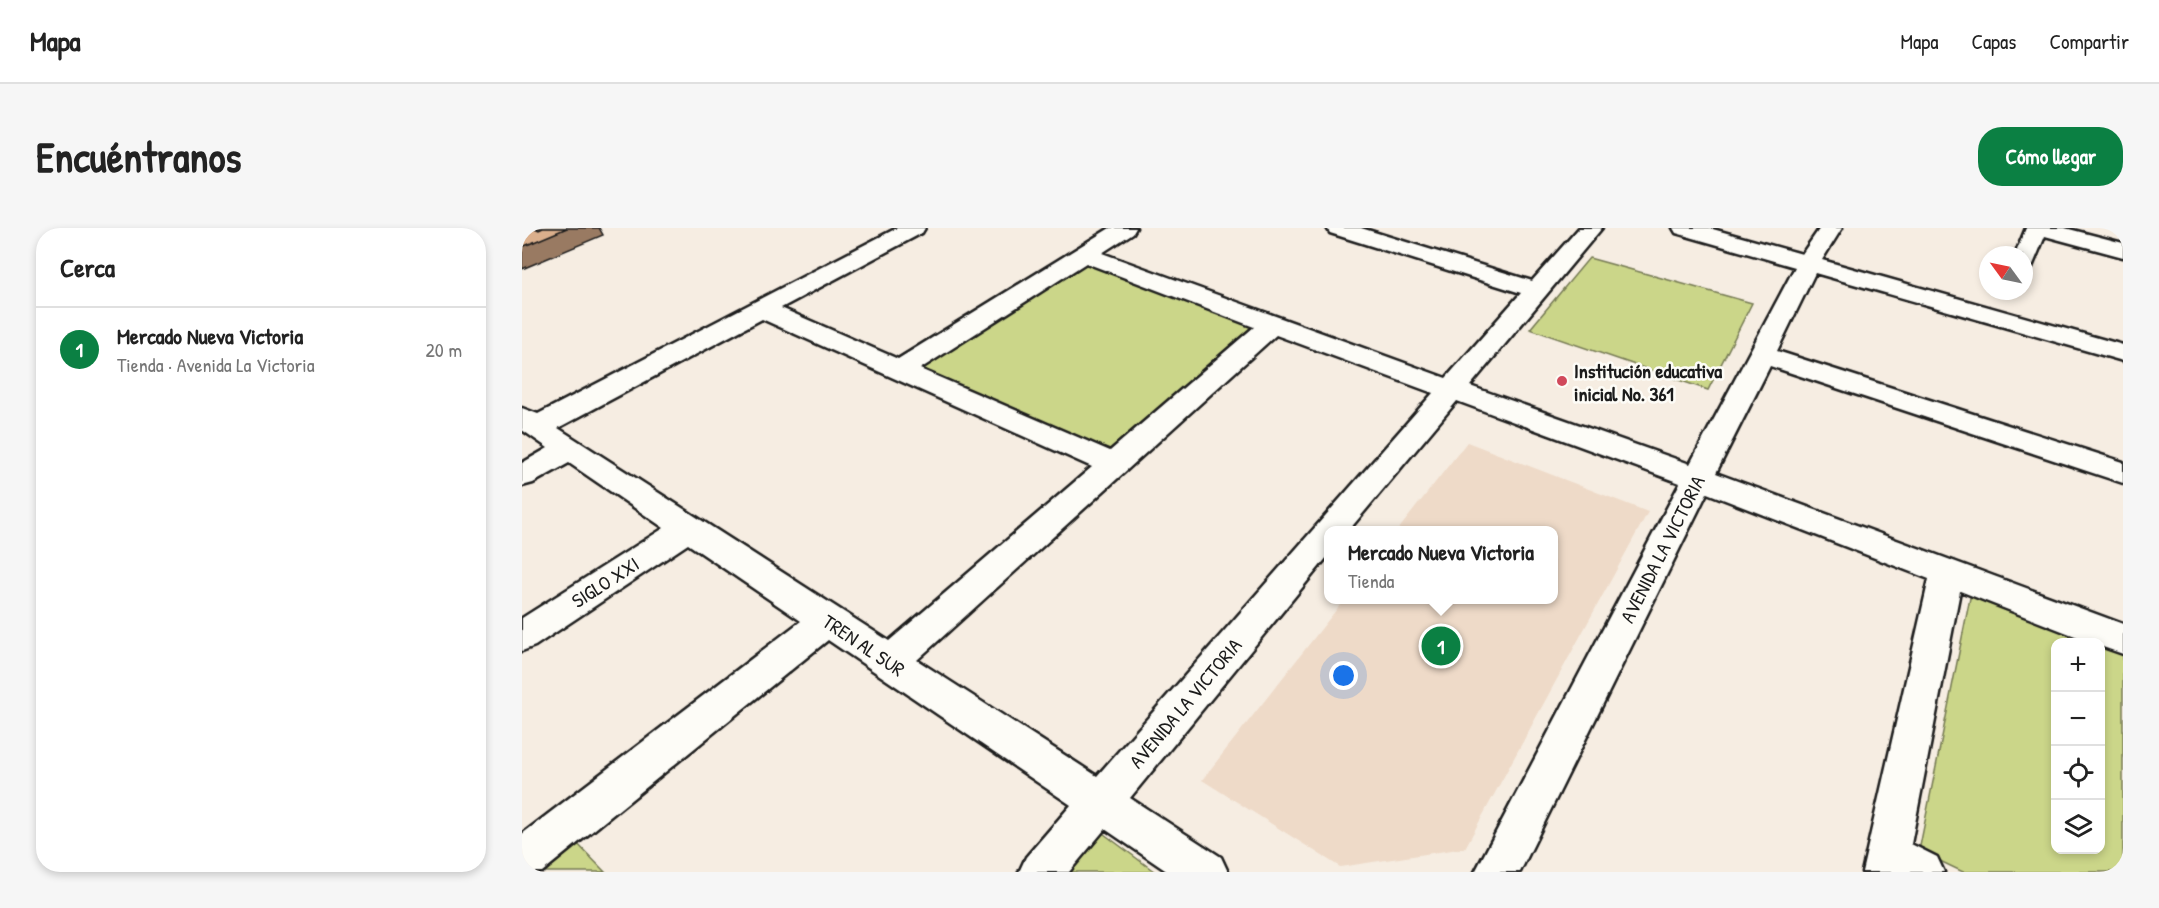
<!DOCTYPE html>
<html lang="es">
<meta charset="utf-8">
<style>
:root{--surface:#fff;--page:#f6f6f6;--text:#222;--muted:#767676;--line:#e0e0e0;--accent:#0b8043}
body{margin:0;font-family:"Patrick Hand",sans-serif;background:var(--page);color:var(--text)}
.controls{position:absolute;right:18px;bottom:18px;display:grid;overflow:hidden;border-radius:12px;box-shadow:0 3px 9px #0003}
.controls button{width:54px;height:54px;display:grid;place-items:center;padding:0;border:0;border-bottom:2px solid var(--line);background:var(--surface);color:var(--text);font:30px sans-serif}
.compass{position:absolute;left:1457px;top:18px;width:54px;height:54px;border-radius:50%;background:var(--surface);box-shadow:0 3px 9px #0003;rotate:303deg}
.you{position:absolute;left:822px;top:448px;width:21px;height:21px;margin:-15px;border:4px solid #fff;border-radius:50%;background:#1a73e8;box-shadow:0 0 0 9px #1a73e833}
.badge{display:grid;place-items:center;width:39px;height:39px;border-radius:50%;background:var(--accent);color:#fff;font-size:20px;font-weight:700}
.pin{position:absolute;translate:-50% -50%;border:3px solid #fff;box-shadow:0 2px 6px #0006}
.popup{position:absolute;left:802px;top:298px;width:234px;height:78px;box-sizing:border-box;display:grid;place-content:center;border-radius:12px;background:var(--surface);filter:drop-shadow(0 2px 4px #0005);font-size:20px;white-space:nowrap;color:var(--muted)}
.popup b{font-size:22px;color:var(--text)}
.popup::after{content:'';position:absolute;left:50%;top:100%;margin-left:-12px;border:12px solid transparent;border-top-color:var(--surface)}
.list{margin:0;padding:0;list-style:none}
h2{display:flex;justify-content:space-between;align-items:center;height:78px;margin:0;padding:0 24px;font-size:26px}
h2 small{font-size:20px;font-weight:400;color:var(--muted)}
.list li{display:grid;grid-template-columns:39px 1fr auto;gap:18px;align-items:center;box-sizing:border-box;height:84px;padding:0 24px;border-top:2px solid var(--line)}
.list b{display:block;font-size:22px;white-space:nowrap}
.list p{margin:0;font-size:20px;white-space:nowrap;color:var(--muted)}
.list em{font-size:20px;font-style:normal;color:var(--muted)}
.icon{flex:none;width:33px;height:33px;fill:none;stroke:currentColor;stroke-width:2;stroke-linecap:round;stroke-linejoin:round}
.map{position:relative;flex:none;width:1601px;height:644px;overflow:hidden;border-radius:24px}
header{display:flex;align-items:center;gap:36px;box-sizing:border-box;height:84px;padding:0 30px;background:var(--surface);border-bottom:2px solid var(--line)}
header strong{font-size:28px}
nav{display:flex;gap:33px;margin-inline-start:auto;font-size:21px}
.intro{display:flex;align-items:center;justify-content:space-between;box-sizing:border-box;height:144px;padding:0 36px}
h1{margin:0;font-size:42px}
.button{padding:15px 27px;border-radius:24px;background:var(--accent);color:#fff;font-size:21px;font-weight:700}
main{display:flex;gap:36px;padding:0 36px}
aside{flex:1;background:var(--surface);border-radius:24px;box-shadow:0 3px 9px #0003}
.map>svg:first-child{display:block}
.built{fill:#eedac8}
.green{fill:#cbd689;stroke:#747952;stroke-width:1.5;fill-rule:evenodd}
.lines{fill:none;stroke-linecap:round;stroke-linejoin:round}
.street-casing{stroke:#1c1c1c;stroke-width:5}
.street{fill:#fdfcf7;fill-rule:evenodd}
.shaded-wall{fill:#997a62;stroke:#1c1c1c;stroke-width:1.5}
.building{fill:#dbaf8c;stroke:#1c1c1c;stroke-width:1.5}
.poi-dot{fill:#d1495b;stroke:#fdfcf7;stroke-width:2}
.labels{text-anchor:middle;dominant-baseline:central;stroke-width:5;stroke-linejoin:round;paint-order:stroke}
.poi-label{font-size:20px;font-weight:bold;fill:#1c1c1c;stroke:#fdfcf7;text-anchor:start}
.street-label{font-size:20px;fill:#1c1c1c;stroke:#fdfcf7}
</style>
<header>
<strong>Mapa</strong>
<nav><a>Mapa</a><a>Capas</a><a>Compartir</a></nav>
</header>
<div class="intro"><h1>Encuéntranos</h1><a class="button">Cómo llegar</a></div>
<main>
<aside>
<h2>Cerca<small></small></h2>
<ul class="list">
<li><span class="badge">1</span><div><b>Mercado Nueva Victoria</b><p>Tienda · Avenida La Victoria</p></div><em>20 m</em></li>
</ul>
</aside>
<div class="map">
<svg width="1601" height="644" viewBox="0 0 1601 644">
<rect width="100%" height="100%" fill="#f6ede2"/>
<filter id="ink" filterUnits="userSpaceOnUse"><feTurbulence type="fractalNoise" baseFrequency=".0167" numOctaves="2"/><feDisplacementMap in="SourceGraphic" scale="12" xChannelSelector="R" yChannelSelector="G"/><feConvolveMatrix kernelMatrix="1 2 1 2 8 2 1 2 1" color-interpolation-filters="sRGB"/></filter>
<g filter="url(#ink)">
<polygon class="built" points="945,214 1126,284 943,620 818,639 680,552 822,372 1032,372 1032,302 876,302"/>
<g class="green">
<polygon points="1067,30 1230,75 1186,162 1008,101"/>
<polygon points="559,34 736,100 592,225 394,139"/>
<path d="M1449 365 1601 422V644H1441L1397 623ZM1534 415H1578V622H1534Z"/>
<polygon points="578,603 633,644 546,644"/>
<polygon points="48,608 83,644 2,644"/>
</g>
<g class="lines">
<defs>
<g id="street">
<path d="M375 0H403L400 5 259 80 376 131 588 0H614L611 5 580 25 924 150 999 65 808 5 805 0H839L1010 53 1057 0H1080L948 158 1168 236 1273 39 1154 5 1151 0H1187L1280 26 1298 0H1320L1300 32 1601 117V133L1293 45 1255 123 1601 234V255L1248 138 1194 245 1601 396V426L1578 418V415H1571L1438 363 1389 616 1415 629 1422 644H1340L1407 351 1185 265 998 644H953L1158 255 935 173 827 302H806V328L608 570 699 629 706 644H646L583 601 547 644H497L504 629 549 577 306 412 20 644H0V606L279 393 166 316 13 418 0 423V390L142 300 47 235 11 255 0 258V235L26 220 0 202V180L16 186ZM564 35 732 99 588 223 398 141ZM240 91 570 239 367 413 36 200ZM754 107 911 165 575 548 395 432Z"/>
<polygon points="1504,0 1543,0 1601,15 1601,29 1523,8 1510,39 1502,41 1502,27 1493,27"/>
</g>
</defs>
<use href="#street" class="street-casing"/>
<use href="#street" class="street"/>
</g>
<polygon class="shaded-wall" points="9,0 77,0 81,7 0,41 0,19"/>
<polygon class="building" points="0,0 13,0 17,2 21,0 45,0 0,19"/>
</g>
<circle class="poi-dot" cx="1040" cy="153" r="6"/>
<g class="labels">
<g class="poi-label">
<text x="1052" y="142">Institución educativa<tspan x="1052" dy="23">inicial No. 361</tspan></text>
</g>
<g class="street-label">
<text transform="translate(1140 321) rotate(-63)">AVENIDA LA VICTORIA</text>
<text transform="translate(83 354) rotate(-33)">SIGLO XXI</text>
<text transform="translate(342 417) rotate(34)">TREN AL SUR</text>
<text transform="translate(663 475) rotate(-50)">AVENIDA LA VICTORIA</text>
</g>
</g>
</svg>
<div class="controls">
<button>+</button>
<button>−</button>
<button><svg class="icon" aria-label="locate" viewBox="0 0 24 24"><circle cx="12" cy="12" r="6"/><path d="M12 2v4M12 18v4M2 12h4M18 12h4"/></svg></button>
<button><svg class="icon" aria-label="layers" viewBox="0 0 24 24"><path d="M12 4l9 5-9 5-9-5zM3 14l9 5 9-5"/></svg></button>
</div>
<svg class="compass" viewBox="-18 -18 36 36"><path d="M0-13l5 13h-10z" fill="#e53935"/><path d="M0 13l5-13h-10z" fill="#767676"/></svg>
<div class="you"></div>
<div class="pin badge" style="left:919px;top:418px">1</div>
<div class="popup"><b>Mercado Nueva Victoria</b>Tienda</div>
</div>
</main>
